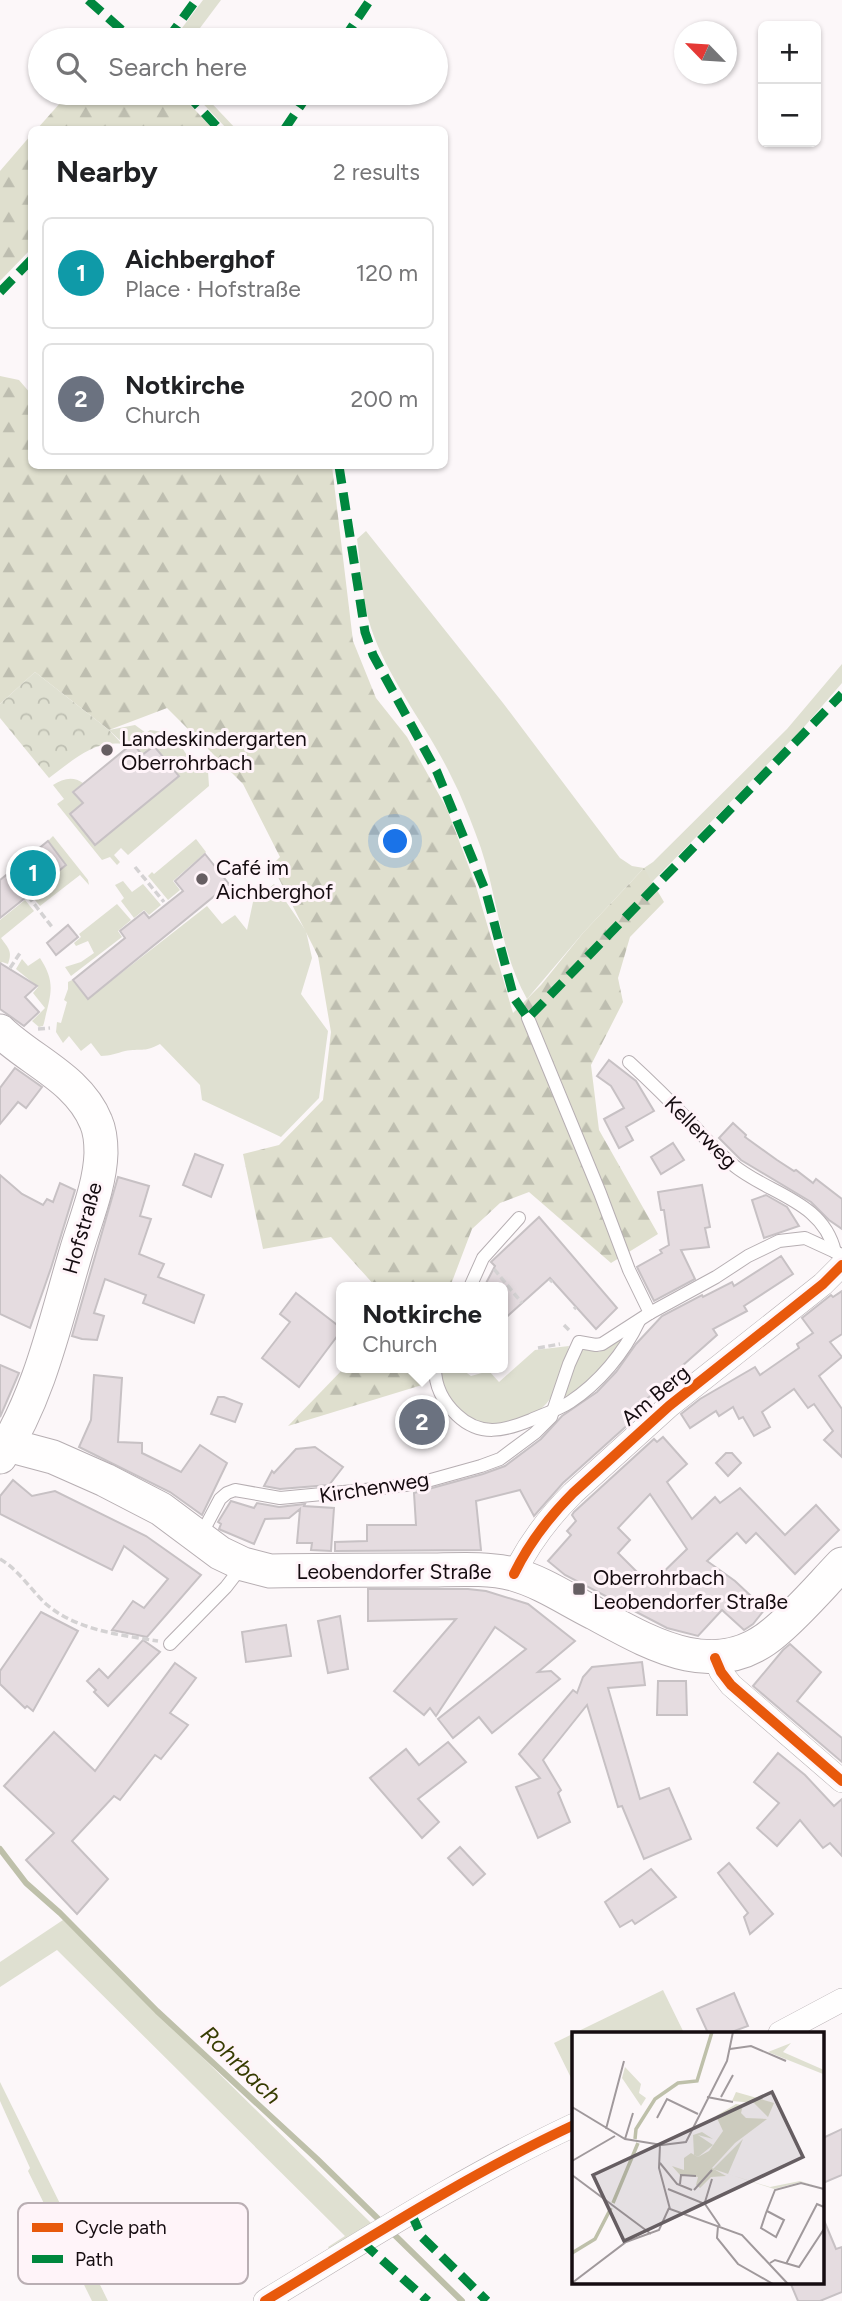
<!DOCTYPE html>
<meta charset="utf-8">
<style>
:root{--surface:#fff;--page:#f6f6f6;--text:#202124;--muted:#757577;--line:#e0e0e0;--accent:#d93025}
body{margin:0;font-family:Figtree,sans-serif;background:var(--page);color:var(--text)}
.controls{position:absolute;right:21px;top:21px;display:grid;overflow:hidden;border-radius:10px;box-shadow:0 2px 5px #0004}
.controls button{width:63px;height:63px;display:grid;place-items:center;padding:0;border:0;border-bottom:2px solid var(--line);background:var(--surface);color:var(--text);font:35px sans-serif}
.compass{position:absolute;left:674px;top:21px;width:63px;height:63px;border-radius:50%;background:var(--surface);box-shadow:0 2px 5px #0004;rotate:295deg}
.you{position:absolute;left:396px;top:842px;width:24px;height:24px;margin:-18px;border:5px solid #fff;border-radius:50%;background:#1a73e8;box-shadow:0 0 0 10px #1a73e833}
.badge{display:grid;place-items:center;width:46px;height:46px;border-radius:50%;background:var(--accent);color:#fff;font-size:23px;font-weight:700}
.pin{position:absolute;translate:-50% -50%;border:4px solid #fff;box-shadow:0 2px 7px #0006}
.popup{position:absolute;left:336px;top:1282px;width:172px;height:91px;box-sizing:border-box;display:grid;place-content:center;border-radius:10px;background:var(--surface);filter:drop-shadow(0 2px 5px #0005);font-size:23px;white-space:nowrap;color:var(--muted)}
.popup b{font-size:26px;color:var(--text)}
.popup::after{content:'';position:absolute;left:50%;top:100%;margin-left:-14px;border:14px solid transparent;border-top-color:var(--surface)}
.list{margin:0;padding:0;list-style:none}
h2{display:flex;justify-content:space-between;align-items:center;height:91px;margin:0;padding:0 28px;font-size:30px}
h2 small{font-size:23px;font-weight:400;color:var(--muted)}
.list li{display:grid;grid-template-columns:46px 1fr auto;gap:21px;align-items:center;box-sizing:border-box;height:112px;margin:0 14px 14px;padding:0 14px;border:2px solid var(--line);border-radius:10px}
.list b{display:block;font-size:26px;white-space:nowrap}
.list p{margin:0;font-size:23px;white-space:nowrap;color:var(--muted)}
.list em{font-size:23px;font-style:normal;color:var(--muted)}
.icon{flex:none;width:38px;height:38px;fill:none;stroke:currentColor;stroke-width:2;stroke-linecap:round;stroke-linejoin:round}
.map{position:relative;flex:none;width:842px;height:2301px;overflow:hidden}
.search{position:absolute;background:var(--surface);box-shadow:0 2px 5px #0004;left:28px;top:28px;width:420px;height:77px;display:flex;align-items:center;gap:18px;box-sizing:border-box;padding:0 24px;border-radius:38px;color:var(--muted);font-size:26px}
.panel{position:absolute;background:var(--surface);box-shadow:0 2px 5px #0004;left:28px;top:126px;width:420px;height:343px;border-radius:10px}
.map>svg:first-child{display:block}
.green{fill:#dfe0d1}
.forest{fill:url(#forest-firs)}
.park{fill:url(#park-crowns)}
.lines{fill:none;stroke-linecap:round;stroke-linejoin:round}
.stream{stroke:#bec0aa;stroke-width:6}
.building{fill:#e5dce0;stroke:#c7c1c4;stroke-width:2;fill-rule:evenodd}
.lane-casing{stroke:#b6aeb2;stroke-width:14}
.street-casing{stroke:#b6aeb2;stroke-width:24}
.secondary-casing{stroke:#b6aeb2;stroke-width:35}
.path{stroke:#d4d2d3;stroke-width:3.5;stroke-dasharray:7 3.5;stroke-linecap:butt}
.lane{stroke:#fffefe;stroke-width:12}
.street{stroke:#fffefe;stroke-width:23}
.secondary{stroke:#fffefe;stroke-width:33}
.quiet{stroke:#00873e;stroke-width:9;stroke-dasharray:18 9;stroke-linecap:butt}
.cycleway-casing{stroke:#fff4f9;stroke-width:15}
.cycleway{stroke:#e8590c;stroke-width:10}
.poi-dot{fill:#665e62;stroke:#fff4f9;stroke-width:2.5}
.labels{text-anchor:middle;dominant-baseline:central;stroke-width:6;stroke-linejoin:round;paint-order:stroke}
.poi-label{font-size:21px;fill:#150c10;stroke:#fff4f9;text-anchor:start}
.street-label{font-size:21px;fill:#150c10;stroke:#fff4f9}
.water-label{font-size:23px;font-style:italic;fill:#373c02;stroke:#fff4f9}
.inset-river{fill:none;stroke:#bec0aa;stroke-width:3.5}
.inset-road{fill:none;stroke:#a0999c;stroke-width:2}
.view{fill:#665e62;fill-opacity:0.15;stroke:#665e62;stroke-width:3.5}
.inset-edge{fill:none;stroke:#150c10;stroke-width:3.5}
.key{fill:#fff4f9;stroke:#b9aeb3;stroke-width:2}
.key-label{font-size:19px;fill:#150c10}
</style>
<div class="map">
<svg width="842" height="2301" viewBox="0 0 842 2301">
<defs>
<pattern id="forest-firs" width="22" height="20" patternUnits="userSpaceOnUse" patternTransform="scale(1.75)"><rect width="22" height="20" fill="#dfdfce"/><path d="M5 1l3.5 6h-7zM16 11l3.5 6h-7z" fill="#bebeb0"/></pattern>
<pattern id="park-crowns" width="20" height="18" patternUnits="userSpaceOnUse" patternTransform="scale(1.75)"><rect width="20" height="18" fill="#dfe0d1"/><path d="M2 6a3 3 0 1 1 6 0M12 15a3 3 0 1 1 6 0" fill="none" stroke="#bebfb2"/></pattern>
</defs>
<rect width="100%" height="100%" fill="#fcf7f9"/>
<g class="green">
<polygon points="203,0 221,0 191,40 173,40"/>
<polygon points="193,93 202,93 236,129 227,129"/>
<path d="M366 531 503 703 620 858 632 866 644 868 653 862 787 729 842 664V683L804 727 652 882 643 869 583 933 527 999C498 948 497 886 475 832 468 814 461 795 452 778 428 727 389 682 371 628 362 602 361 567 357 539Z"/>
<path d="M135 725 146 733 150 730C162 731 169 734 174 745L181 746 188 757 208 771 209 786 128 855 121 848 114 855 120 862 117 865 110 857 102 860 57 804 64 799 53 785C63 778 74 776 83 783L72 792 82 803 70 814 95 845 180 776 154 746 142 755 133 743 127 747 109 730Z"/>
<polygon points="53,836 88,880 89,885 80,875 40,906 30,894 66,865 48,841"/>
<polygon points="196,839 206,852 173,881 180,890 168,900 148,876 152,872 154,874"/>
<polygon points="123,881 132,892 143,884 161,905 149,915 144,910 134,918 121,901 124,898 115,885"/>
<path d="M274 884 306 931 312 958 301 994 328 1031 319 1098 281 1137 202 1100 200 1085 160 1044C143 1053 141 1048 125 1051 117 1053 110 1056 101 1056L91 1043 81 1051 69 1036 63 1043 56 1032 57 1022 61 1023 67 1002 64 1000 68 989V982L72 980 88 999 207 906 222 924 235 915 247 930 253 902Z"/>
<path d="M25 900 34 911 1 938C8 948 13 951 8 964L2 962 0 964V920Z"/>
<polygon points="117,904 131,920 118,931 122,937 71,976 65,967 81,962 94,953 88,941 76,946 74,943 81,937 79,934"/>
<path d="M40 958C57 984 50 995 44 1023L43 1026 39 1027 32 1021 45 1008 33 993 38 987 16 969 22 959 28 966Z"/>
<path d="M624 1338C610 1363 586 1386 561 1400L581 1348 599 1352Z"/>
<path d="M569 1346C564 1365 558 1393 544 1406 537 1413 528 1415 520 1419 492 1431 472 1426 453 1402 444 1391 440 1383 442 1368H460L471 1376 489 1371 499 1382 535 1350Z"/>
<polygon points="63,1920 372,2224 331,2251 328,2247 345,2236 57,1950 0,1987 0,1962"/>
<polygon points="663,1990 684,2033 574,2033 574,2084 554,2043"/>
<polygon points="0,2082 108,2301 92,2301 28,2171 30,2168 0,2101"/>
</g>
<g class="forest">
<polygon points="69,93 179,93 213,129 37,129"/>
<polygon points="31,135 31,249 0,281 0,171"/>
<polygon points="0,376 19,380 31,394 32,466 332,466 353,641 376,698 407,737 447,809 475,883 513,1013 541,985 583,933 644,868 664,902 630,937 618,978 623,1002 591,1065 599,1130 658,1234 611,1263 529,1192 500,1203 472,1229 450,1287 376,1287 331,1237 263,1249 243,1154 279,1145 323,1100 331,1032 318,956 272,865 280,857 243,784 167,708 109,730 35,672 0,704"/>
<polygon points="344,1368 423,1368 422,1385 288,1426"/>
</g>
<path class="park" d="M35 672 109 730 122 744C93 740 71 762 49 778L0 718V704Z"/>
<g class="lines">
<polyline class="stream" points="0,1849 26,1883 60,1913 157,2011 317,2159 462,2301"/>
</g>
<g class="building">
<polygon points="133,743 142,755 154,746 179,776 95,845 70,814 83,803 73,792"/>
<polygon points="48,841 66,865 0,918 0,880"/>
<polygon points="205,854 229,884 88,999 73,980 125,938 120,931 144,912 149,918 183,891 175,881"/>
<polygon points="68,925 78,937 56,955 47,943"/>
<polygon points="0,963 37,986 25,997 39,1012 24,1026 0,1009"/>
<polygon points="609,1060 636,1081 654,1111 626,1127 633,1140 619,1148 604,1119 624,1108 611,1086 597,1076"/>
<polygon points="15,1068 42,1087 26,1108 18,1102 0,1124 0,1088"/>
<polygon points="733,1123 746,1135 745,1137 777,1160 794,1171 796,1170 813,1183 816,1179 842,1199 842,1229 829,1220 811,1202 741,1160 719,1138"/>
<polygon points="673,1143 684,1160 661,1174 651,1157"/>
<polygon points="195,1154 223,1165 211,1197 183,1185"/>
<polygon points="0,1175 22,1194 43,1205 47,1199 53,1202 60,1183 75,1190 51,1268 30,1328 0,1314"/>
<polygon points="118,1177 149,1186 140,1216 151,1219 139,1254 164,1264 158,1277 204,1295 194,1323 143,1303 146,1295 105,1279 94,1313 104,1316 97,1340 82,1339 72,1336"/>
<polygon points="702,1185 710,1227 705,1228 709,1247 681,1250 695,1279 654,1301 637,1267 662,1253 660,1250 669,1245 664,1210 661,1210 658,1192"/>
<polygon points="766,1195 787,1207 799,1226 764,1238 752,1200"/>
<polygon points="539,1217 617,1308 596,1329 550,1278 502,1321 502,1287 484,1287 495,1266 491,1262"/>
<polygon points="781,1256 793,1274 744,1306 747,1311 713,1329 717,1335 664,1382 628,1418 632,1421 563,1483 534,1516 520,1490 476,1501 481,1550 335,1551 335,1542 367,1541 367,1525 416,1525 414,1493 483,1474 505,1466 541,1439 562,1416 597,1392 616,1372 636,1344 662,1316 702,1295 703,1297 732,1282 734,1286"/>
<polygon points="842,1291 842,1334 830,1342 842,1357 819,1376 842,1409 842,1457 824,1440 833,1431 814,1404 808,1408 794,1389 762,1412 770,1427 754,1436 743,1417 739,1419 733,1407 719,1416 716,1411 690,1428 681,1414 700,1399 755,1367 760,1375 799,1348 797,1344 813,1333 802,1318 831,1295 833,1297"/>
<polygon points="296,1293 341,1328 341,1331 299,1387 262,1358 290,1322 280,1314"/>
<polygon points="0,1365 19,1373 0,1417"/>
<polygon points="94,1375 122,1378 118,1442 142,1443 142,1453 181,1472 200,1445 227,1463 202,1515 170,1492 79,1447 91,1420"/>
<polygon points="218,1397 224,1397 242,1404 235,1422 211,1414"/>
<polygon points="419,1400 441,1412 445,1420 444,1425 437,1432 404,1440 398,1419 422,1411"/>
<path d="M663 1437 687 1464 667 1482 692 1519 715 1497 720 1503 740 1488 785 1535 816 1505 839 1530 795 1574 756 1533 746 1543 737 1533 707 1561 735 1581 765 1609 753 1624 744 1630 722 1610 698 1636 667 1628 565 1575 548 1561 571 1535 567 1531 576 1521 572 1515 574 1512 654 1439 657 1442ZM650 1494 687 1549 650 1585 618 1553 630 1540 618 1528Z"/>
<polygon points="315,1447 343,1467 329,1485 280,1489 264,1486 272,1471 274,1473 296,1449"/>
<polygon points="726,1453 732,1453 741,1463 728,1476 716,1463"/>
<polygon points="13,1480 32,1496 55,1491 146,1536 201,1575 147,1637 112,1630 133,1601 144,1608 168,1579 124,1546 112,1570 0,1514 0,1496"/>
<polygon points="231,1501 254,1508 257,1503 279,1507 305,1504 304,1506 334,1508 331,1551 311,1550 312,1543 297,1543 300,1509 289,1518 265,1519 254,1544 221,1530 219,1529 221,1524 218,1522"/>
<polygon points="368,1589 468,1589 486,1591 528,1604 575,1641 538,1672 551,1671 560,1679 492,1733 479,1717 453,1738 438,1719 526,1649 495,1627 436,1716 430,1708 424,1715 394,1691 456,1619 368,1621"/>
<polygon points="41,1612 78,1631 33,1711 27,1706 25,1708 0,1684 0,1671"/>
<polygon points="340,1616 348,1669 328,1673 318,1621"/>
<polygon points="286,1625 291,1656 246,1662 242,1632"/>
<polygon points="143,1640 160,1652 108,1706 94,1692 96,1690 87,1681 99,1669 108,1678"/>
<polygon points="790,1644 821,1672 797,1701 842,1738 842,1762 753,1686 783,1650"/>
<polygon points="642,1662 645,1685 608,1688 640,1799 669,1788 691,1839 644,1859 622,1806 618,1807 587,1705 543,1760 561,1790 558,1793 570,1822 538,1838 516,1787 540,1778 519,1754 573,1690 577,1693 583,1677 592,1667"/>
<polygon points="175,1663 196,1678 170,1713 188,1725 161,1759 155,1755 120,1800 114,1796 72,1841 108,1879 77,1914 26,1860 54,1833 4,1786 54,1732 95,1771"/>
<polygon points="658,1681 686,1681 687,1715 657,1715"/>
<polygon points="448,1742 466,1762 418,1799 439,1822 422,1838 370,1778 406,1749 419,1765"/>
<polygon points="778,1753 805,1775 834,1806 842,1799 842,1856 830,1843 823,1848 800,1820 777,1846 757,1828 779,1803 754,1782"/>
<polygon points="460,1847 485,1874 473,1885 448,1858"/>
<polygon points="729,1863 773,1914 750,1934 744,1917 748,1913 718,1873"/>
<polygon points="651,1869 676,1897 635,1924 632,1920 620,1927 605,1902"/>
<polygon points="734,1993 748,2026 729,2033 708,2033 697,2009"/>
<polygon points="842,2129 842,2175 823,2183 823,2138"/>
<polygon points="823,2218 836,2249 842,2247 842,2292 820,2301 798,2301 790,2282 823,2282"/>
</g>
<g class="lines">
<defs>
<g id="lane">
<polyline points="528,1018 600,1193 629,1270 650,1313"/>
<path d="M629 1062C652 1083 673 1104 694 1126 706 1139 718 1153 732 1164 767 1194 823 1200 835 1252"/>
<polyline points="470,1287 483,1258 519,1218"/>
<path d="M435 1368C435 1386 443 1402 457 1415 480 1437 504 1431 531 1420 544 1414 558 1410 570 1402 599 1383 624 1353 639 1321"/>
<polyline points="201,1535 220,1499 227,1493 235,1490 280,1498 375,1489 420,1483 481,1466 500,1459 535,1433 551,1417 569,1364 579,1342 596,1345 602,1344 650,1313 716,1277 748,1256 779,1241 805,1238 842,1255"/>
<polyline points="170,1644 226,1587 243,1565"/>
</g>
<g id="street">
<path d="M514 1574C529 1543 549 1517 573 1493L669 1406 823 1284 842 1265"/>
<polyline points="715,1658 721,1672 731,1685 842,1781"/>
<polyline points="780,2033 842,2000"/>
<path d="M265 2301C366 2240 467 2175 574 2125"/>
</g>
<g id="secondary">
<path d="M0 1031C31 1061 79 1079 96 1122 100 1131 101 1143 101 1153 100 1186 85 1221 76 1252 55 1322 40 1395 0 1457"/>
<path d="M8 1445 53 1457 105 1480 161 1509 220 1553 243 1564 270 1571C321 1570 372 1570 423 1570 453 1570 485 1567 513 1574 542 1582 568 1600 594 1613 651 1644 716 1683 775 1632 799 1612 820 1587 842 1564"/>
</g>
</defs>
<use href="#lane" class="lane-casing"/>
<use href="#street" class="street-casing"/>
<use href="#secondary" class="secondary-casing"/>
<g class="path">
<polyline points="135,867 164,902"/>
<polyline points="28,896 52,927"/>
<polyline points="10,968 20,953"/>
<polyline points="38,1029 50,1028"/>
<polyline points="494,1269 522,1303"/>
<polyline points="550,1282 552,1280"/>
<polyline points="574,1309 576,1307"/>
<polyline points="564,1325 571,1332"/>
<polyline points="538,1348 560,1344"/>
<path d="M0 1559C19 1570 30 1589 46 1604 76 1630 120 1635 158 1641"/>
</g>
<use href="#lane" class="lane"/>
<use href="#street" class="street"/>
<use href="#secondary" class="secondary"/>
<g class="quiet">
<polyline points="88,0 133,40"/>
<polyline points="167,40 196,0"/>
<polyline points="343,40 370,0"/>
<polyline points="186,93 220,130"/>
<polyline points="284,130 309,93"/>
<polyline points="0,292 32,259"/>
<polyline points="339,466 365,632 373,655 437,772 486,892 514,998 528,1018 842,694"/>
<polyline points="411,2213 422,2237 487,2301"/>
<polyline points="362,2242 428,2301"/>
</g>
<defs>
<g id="cycleway">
<path d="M514 1574C529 1543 549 1517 573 1493L669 1406 823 1284 842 1265"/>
<polyline points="715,1658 721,1672 731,1685 842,1781"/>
<path d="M265 2301C366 2240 467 2175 574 2125"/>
</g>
</defs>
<use href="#cycleway" class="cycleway-casing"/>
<use href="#cycleway" class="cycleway"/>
</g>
<g class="poi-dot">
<circle cx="107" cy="750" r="7"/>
<circle cx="202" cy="879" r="7"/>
<rect x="572" y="1582" width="14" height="14" rx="3.5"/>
</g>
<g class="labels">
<g class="poi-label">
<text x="121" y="738">Landeskindergarten<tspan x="121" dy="24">Oberrohrbach</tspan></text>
<text x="216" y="867">Café im<tspan x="216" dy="24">Aichberghof</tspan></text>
<text x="593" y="1577">Oberrohrbach<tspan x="593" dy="24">Leobendorfer Straße</tspan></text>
</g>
<g class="street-label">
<text transform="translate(701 1132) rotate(45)">Kellerweg</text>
<text transform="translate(82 1228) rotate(-74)">Hofstraße</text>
<text transform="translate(655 1395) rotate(-40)">Am Berg</text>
<text transform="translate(374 1487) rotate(-9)">Kirchenweg</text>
<text x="394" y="1571">Leobendorfer Straße</text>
</g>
<g class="water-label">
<text transform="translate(241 2065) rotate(44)">Rohrbach</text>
</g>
</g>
<g transform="translate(572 2032)">
<rect width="252" height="252" fill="#fcf7f9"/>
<path d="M219 11 211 20 252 38 251 42 196 20ZM53 35 69 52 67 61 74 66 69 74 50 46ZM130 100 141 107 126 103 141 113 126 125 122 123 121 103ZM171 107 156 142 198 155 228 149 244 154 229 150 202 157 141 137Z" fill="#dfe0d1"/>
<path d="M164 60 202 71 196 85 182 71 160 69ZM164 72 171 73 169 81 174 86 195 87 163 111 140 136 154 144 139 145 128 156 124 153 126 145 108 143 100 134 112 138V126L119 121 126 125 137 119 151 99 144 84Z" fill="#dfdfce"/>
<path class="inset-river" d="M63 107 64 97 83 67 106 51 125 49 140 0M41 171 66 111M0 221 23 207 39 176"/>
<path class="inset-road" d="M158 17 179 14 214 29M135 65 161 70M149 65 161 43M0 75 53 107 90 113 114 110 155 29 161 0M85 86 95 67 126 82M34 97 52 29M53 107 61 81M88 113 87 136 98 177 170 203 216 252M0 129 43 104M88 131 105 152 120 158M0 143 79 202M108 152 109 143 124 144M96 157 133 172 148 194M122 158 140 138M133 170 140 147M195 179 212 188 204 205 189 196 194 181 203 158 229 151 252 157M146 194 145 206 166 232 201 252M198 231 203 228 227 235 252 197M214 232 245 172 252 175M0 251 54 210 87 198 97 176"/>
<path class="view" d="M200 60 231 125 52 209 21 143Z"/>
<rect width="252" height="252" class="inset-edge"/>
</g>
<rect x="18" y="2203" width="230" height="81" rx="10" class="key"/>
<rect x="32" y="2223" width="31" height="9" fill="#e8590c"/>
<rect x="32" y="2255" width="31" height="8" fill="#00873e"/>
<g class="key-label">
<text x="75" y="2234">Cycle path</text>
<text x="75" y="2266">Path</text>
</g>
</svg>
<div class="controls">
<button>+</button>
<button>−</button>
</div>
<svg class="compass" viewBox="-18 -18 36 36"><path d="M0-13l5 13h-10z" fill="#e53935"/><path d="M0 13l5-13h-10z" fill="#757577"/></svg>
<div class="you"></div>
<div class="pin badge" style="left:33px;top:873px;background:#0f9aa8">1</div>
<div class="pin badge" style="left:422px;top:1422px;background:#6b7280">2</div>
<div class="popup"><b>Notkirche</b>Church</div>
<div class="search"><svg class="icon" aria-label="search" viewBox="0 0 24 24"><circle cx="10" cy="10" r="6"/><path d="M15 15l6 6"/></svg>Search here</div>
<section class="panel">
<h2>Nearby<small>2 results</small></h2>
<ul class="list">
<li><span class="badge" style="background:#0f9aa8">1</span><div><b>Aichberghof</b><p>Place · Hofstraße</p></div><em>120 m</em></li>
<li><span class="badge" style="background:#6b7280">2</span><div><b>Notkirche</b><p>Church</p></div><em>200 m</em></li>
</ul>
</section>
</div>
